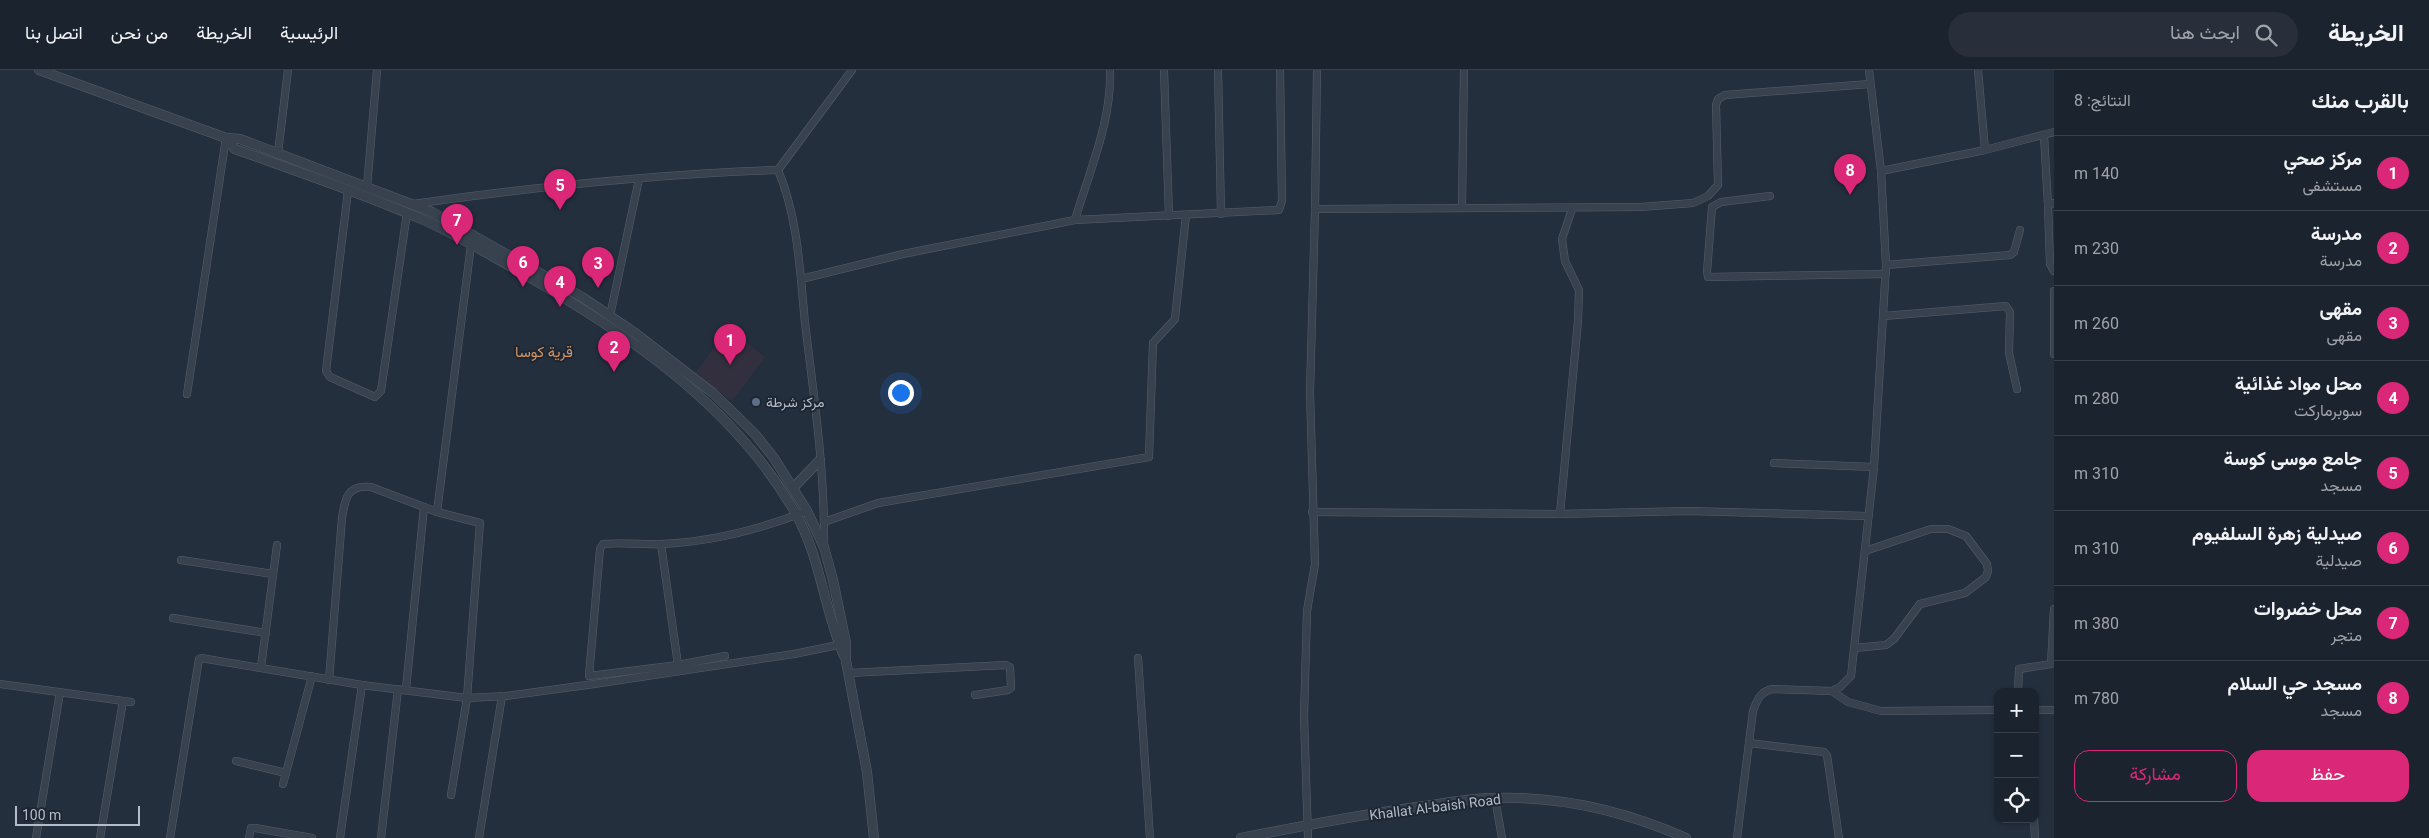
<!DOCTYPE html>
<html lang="ar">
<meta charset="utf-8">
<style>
:root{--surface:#1b232e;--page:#282f3a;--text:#f1f3f6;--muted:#a0a4aa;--line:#39404a;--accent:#db2777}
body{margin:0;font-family:Roboto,Vazirmatn,sans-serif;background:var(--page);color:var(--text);direction:rtl}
.controls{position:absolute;right:15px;bottom:15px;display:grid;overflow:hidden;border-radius:10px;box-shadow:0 1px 4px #0004}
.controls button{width:45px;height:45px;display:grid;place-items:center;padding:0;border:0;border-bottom:1px solid var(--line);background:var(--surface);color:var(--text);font:25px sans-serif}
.scale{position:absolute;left:15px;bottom:12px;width:125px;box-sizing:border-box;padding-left:5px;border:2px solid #b4bcc9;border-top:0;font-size:14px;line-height:18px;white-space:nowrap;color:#b4bcc9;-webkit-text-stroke:4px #1d2633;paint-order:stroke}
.you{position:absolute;left:900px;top:322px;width:18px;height:18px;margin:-12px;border:4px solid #fff;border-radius:50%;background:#1a73e8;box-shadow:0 0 0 8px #1a73e833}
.badge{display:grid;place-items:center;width:32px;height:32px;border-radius:50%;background:var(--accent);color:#fff;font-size:16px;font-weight:700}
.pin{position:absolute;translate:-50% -41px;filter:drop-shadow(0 1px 2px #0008)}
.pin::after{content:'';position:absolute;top:26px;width:18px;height:15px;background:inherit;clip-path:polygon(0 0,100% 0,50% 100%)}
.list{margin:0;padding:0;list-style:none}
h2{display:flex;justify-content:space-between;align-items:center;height:65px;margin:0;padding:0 20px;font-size:21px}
h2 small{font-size:16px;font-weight:400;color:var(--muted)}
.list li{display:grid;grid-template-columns:32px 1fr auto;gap:15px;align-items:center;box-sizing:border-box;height:75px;padding:0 20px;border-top:1px solid var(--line)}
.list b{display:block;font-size:19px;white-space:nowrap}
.list p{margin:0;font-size:16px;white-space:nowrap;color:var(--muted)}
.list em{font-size:16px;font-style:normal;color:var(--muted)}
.actions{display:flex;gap:10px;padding:15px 20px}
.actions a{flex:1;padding:11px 0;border:1px solid var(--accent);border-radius:15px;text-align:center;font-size:18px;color:var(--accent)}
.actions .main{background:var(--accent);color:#fff}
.icon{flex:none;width:28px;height:28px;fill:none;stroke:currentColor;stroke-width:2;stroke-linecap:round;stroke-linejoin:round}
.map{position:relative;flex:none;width:2054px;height:768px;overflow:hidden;direction:ltr}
header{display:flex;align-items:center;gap:30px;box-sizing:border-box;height:70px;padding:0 25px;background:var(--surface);border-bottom:1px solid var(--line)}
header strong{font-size:24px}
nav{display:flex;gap:28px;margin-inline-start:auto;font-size:18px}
.search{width:350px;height:45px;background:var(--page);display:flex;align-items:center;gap:12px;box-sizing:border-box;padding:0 18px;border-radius:28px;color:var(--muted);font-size:19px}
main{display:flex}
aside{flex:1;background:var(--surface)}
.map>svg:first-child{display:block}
.medical{fill:#32303f}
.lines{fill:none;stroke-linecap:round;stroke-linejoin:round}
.minor-casing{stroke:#565f6c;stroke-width:8}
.tertiary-casing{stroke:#565f6c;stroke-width:10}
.minor{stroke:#38414e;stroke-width:7}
.tertiary{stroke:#38414e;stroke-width:9}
.service-dot{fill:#5c6f8a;stroke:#1d2633;stroke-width:2}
.labels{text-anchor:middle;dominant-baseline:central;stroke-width:4;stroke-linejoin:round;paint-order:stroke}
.poi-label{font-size:14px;fill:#b4bcc9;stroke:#1d2633;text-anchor:start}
.street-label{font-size:14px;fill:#b4bcc9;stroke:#1d2633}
.neighbourhood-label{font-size:15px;fill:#d59563;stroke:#1d2633}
</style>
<header>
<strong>الخريطة</strong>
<div class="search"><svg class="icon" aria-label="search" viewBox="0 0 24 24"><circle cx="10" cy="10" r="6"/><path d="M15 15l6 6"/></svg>ابحث هنا</div>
<nav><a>الرئيسية</a><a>الخريطة</a><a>من نحن</a><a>اتصل بنا</a></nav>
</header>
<main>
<aside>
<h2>بالقرب منك<small>النتائج: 8</small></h2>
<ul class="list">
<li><span class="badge">1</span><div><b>مركز صحي</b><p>مستشفى</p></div><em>140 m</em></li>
<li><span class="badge">2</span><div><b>مدرسة</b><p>مدرسة</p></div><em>230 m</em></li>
<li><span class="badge">3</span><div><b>مقهى</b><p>مقهى</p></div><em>260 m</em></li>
<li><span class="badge">4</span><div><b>محل مواد غذائية</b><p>سوبرماركت</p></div><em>280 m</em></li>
<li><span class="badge">5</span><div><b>جامع موسى كوسة</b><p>مسجد</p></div><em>310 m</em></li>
<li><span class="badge">6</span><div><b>صيدلية زهرة السلفيوم</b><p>صيدلية</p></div><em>310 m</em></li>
<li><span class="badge">7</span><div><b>محل خضروات</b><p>متجر</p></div><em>380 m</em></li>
<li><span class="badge">8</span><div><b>مسجد حي السلام</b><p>مسجد</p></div><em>780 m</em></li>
</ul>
<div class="actions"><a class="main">حفظ</a><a>مشاركة</a></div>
</aside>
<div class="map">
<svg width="2054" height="768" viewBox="0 0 2054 768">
<rect width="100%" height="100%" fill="#242f3e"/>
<polygon class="medical" points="729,259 765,287 732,331 695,303"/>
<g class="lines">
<defs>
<g id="minor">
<polyline points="1164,0 1169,146"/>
<polyline points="1218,0 1221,144"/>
<polyline points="1978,0 1985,80"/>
<polyline points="2044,66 2048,135 2054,133"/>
<polyline points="278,83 288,0"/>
<path d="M778 100C798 147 800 202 805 253 814 327 825 401 824 476"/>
<polyline points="778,100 852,0"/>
<polyline points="1881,101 1985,80 2054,62"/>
<polyline points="367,117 377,0"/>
<polyline points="348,121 326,301 330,307 375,327 381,321 407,143"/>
<polyline points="1770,126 1721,132 1712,137 1707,202 1708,207 1886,204"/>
<path d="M413 134C534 117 656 104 778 100"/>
<polyline points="2048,135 2050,194 2054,201"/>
<polyline points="1462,137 1464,0"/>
<polyline points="1315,139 1317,0"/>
<path d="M1075 150C1089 102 1112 51 1110 0"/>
<polyline points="1886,195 2010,185 2014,182 2020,160"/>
<polyline points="801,209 903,184 1075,150 1279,140 1282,131 1280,0"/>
<polyline points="2054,221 2054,284"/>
<polyline points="610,246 639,109"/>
<polyline points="1884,246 2006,236 2010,242 2009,283 2017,319"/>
<polyline points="187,324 226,68"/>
<polyline points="1774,393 1874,397"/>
<polyline points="437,442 471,175"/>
<polyline points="1312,442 1560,444 1688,441 1868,446"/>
<polyline points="1560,444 1578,251 1579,220 1565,191 1562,169 1572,139"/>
<polyline points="824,452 878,433 1149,387 1153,273 1175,249 1186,145"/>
<path d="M661 474 678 595 589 606 600 479 603 474C622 472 642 475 661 474 711 472 761 459 807 441"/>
<polyline points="181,490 273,504"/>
<polyline points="173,548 266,563"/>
<polyline points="1855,578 1886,575 1894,569 1920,534 1965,523 1986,507 1988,501 1987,494 1966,466 1948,459 1931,459 1865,481"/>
<polyline points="1138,588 1150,768"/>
<polyline points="678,595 725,586"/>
<polyline points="261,597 277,475"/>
<polyline points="849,603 1006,595 1010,597 1011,618 1008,620 975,625"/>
<path d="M329 610 342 448C345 429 347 414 371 417L437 442 480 453 467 628 451 725"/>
<polyline points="0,614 131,632"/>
<polyline points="406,619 424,437"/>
<polyline points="1832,621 1848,632 1881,641 1998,640"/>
<polyline points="2018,622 2019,599 2051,594 2054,539"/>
<polyline points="2035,640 2054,640"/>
<polyline points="1749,673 1824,682 1827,685 1839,768"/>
<polyline points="236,691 286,703"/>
<polyline points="283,714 312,606"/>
<polyline points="1495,728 1502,768"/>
<polyline points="2034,749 2035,768"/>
<polyline points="36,768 60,622"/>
<polyline points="100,768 123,631"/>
<polyline points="170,768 199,589 201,588 362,615 467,628 506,626 594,614 794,584 843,574"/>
<polyline points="249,768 251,758 255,758 312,768"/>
<polyline points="340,768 362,615"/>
<polyline points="381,768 398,619"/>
<polyline points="479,768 502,626"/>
<polyline points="1308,768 1304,646 1307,541 1315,494 1310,322 1315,139 1641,137 1693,133 1708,126 1718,115 1716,35 1718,29 1725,25 1870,14"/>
<path d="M1737 768 1753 641C1757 630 1760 622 1772 619L1832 621 1840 617 1851 606 1874 397 1886 195 1881 101 1869 0"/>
</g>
<g id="tertiary">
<polyline points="39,0 226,68 240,69 432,142 582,227 635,263 713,323 755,364 774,388 807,441 824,477 833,510 846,573 846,591 867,702 874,768"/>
<path d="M226 68 235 79C296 101 359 122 419 148 450 161 479 179 508 195 618 257 732 331 796 444 821 489 824 540 844 586"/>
<polyline points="794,417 820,390"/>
<path d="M1241 768C1302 756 1362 744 1424 736 1447 733 1471 728 1495 728 1562 726 1625 741 1686 768"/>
</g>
</defs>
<use href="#minor" class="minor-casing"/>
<use href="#tertiary" class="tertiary-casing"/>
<use href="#minor" class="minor"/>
<use href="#tertiary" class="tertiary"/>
</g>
<circle class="service-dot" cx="756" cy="332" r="5"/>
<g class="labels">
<g class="poi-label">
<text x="766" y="332">مركز شرطة</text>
</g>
<g class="street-label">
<text transform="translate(1435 737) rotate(-7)">Khallat Al-baish Road</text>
</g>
<g class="neighbourhood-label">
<text x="544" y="282">قرية كوسا</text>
</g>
</g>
</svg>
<div class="controls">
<button>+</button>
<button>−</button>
<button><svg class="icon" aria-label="locate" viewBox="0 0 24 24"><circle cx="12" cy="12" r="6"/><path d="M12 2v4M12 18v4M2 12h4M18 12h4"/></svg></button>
</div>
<div class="scale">100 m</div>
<div class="you"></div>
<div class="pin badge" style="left:730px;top:295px">1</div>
<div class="pin badge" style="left:614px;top:302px">2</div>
<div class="pin badge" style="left:598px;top:218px">3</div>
<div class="pin badge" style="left:560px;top:237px">4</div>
<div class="pin badge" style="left:560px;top:140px">5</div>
<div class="pin badge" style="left:523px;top:217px">6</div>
<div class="pin badge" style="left:457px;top:175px">7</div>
<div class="pin badge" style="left:1850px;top:125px">8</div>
</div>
</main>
